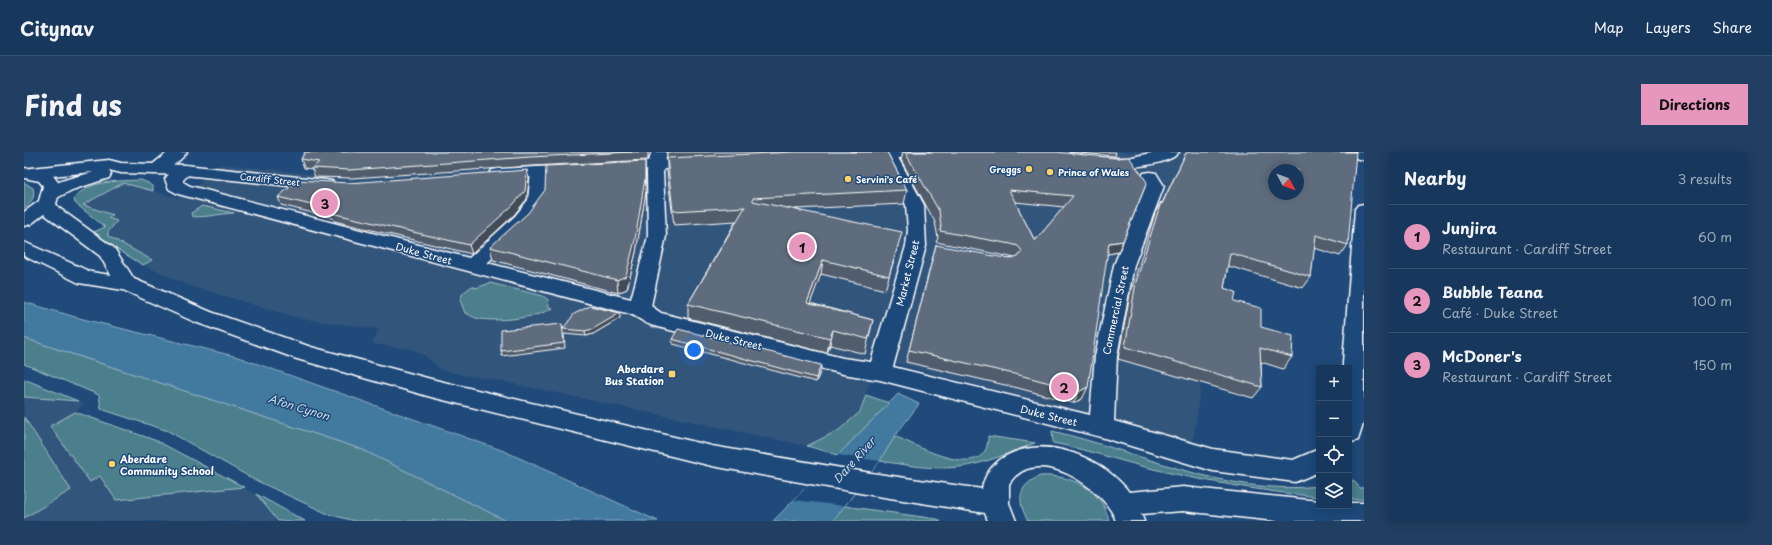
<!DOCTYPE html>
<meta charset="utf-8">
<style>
:root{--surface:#17385c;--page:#203f62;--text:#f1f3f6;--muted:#9eacbb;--line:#365272;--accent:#e797bd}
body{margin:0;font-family:"Playpen Sans",sans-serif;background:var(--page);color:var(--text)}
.controls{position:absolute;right:12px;bottom:12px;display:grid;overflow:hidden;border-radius:0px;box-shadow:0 2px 10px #0003}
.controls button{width:36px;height:36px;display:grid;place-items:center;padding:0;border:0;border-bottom:1px solid var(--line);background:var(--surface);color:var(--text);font:20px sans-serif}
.compass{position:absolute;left:1244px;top:12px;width:36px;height:36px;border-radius:50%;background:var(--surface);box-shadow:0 2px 10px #0003;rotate:131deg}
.you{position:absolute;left:670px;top:198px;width:14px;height:14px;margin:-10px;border:3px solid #fff;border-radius:50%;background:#1a73e8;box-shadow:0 0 0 6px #1a73e833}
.badge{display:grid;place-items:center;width:26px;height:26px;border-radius:50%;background:var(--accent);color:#111;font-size:13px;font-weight:700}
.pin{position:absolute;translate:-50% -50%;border:2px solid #fff;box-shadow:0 1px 4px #0006}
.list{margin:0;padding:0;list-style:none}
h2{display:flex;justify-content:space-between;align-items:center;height:52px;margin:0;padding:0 16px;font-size:17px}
h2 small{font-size:13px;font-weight:400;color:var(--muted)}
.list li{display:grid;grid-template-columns:26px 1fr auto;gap:12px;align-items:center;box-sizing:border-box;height:64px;padding:0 16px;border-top:1px solid var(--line)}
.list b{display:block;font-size:15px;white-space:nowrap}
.list p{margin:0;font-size:13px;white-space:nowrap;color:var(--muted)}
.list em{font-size:13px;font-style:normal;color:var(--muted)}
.icon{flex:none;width:22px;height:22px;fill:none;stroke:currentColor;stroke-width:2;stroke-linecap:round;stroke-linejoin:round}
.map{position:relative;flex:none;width:1340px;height:369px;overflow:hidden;border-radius:0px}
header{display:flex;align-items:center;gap:24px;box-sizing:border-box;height:56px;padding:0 20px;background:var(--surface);border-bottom:1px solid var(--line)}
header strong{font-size:19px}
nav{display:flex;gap:22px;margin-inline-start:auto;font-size:14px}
.intro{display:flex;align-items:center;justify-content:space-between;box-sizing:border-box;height:96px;padding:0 24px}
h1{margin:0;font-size:28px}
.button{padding:10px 18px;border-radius:0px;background:var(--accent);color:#111;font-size:14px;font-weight:700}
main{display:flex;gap:24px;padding:0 24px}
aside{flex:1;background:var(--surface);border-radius:0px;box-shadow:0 2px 10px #0003}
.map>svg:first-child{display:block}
.built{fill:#32547b}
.green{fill:#4b7f8c;stroke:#a5bfc6}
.water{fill:#42799f;stroke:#8eafc5}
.pier{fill:#1f4a7a}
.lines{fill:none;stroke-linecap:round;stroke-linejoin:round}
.street-casing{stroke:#fff;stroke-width:3}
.secondary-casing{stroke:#fff;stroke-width:3}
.primary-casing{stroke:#fff;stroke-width:3}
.street{fill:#1f4a7a;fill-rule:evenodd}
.secondary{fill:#1f4a7a;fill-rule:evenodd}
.primary{fill:#1f4a7a;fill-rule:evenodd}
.wall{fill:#515d6c;stroke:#fff;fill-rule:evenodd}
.shaded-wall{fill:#424c58;stroke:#fff}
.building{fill:#5e6c7e;stroke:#fff;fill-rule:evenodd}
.poi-dot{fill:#ffd166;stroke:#1f4a7a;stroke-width:1.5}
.labels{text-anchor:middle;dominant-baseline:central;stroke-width:3;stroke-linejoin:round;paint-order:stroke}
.far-poi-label{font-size:9px;font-weight:bold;fill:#fff;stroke:#1f4a7a;text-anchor:start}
.far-street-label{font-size:9px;fill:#fff;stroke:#1f4a7a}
.street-label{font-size:10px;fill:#fff;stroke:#1f4a7a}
.poi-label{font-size:10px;font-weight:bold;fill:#fff;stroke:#1f4a7a;text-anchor:end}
.water-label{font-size:11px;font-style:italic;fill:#d0dee7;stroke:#1f4a7a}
</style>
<header>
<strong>Citynav</strong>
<nav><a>Map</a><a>Layers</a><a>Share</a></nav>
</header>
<div class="intro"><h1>Find us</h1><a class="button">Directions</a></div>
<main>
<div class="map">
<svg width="1340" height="369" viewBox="0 0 1340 369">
<rect width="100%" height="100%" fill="#1f4a7a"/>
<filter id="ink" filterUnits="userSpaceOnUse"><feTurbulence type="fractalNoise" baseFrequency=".025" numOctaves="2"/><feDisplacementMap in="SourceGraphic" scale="8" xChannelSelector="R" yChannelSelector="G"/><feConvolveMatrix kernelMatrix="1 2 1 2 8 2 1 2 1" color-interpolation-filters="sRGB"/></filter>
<g filter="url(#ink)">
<g class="built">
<polygon points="462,0 1329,0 1330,32 1245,12 1202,49 1169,290 854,207 836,260 815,278 783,294 466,227 438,223 417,218 401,204 388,197 348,192 355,177 278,167 166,134 119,113 128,108 80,84 85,73 55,54 70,34 99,31 155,46 175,32 197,12 316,25"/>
<polygon points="0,245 54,249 60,251 52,260 133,289 281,369 0,369"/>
</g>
<g class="green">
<path d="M117 28 124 31 129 35V39L99 31 59 53 89 63 84 66 93 69 84 80V84L128 108 119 113 81 90 70 80 81 75 51 51 50 47C63 28 96 29 117 28Z"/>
<path d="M0 30 9 36C12 45 7 51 0 57Z"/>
<path d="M178 54 210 61C199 61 176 67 168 64L167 61Z"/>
<path d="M466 131 519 144 524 148 525 155 528 156C515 166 468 171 452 166 448 165 445 162 441 161L436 148 439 141 448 134 452 136Z"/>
<polygon points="0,186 337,297 483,369 331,369 304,362 231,328 144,279 77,257 75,243 0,212"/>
<polygon points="0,227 54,249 0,245"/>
<polygon points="842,243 865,251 814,303 783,294 815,278 836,260"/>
<polygon points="51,260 133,289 220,335 92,348 76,324 66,330 26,274"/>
<polygon points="0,265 47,338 0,366"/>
<path d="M1028 279C1115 299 1203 345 1295 334V345C1236 339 1178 329 1121 315 1090 307 1060 297 1029 291Z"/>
<path d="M871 284C893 294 965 333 964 284L1011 291C987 300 961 312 935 315 909 318 882 313 856 309Z"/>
<path d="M1016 324C1046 322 1079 337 1085 369H1004C993 349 993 334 1016 324Z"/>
<polygon points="1329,328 1336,336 1340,336 1340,348 1325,347 1325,329"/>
<polygon points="232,342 281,369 254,369"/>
<polygon points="820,354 913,367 917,369 809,369"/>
</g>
<g class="water">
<polygon points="0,150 55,166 214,205 480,299 634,369 483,369 337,297 0,186"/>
<polygon points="874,242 895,252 871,284 856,309 809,369 749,369"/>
</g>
<polygon class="pier" points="814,303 856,309 820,354 770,348"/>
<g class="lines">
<defs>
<g id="street">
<path d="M144 0H163C156 10 138 23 126 20L124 16Z"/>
<path d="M627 0H643L639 20 642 84 627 154 637 161 819 206 847 210 882 94 884 78 882 53 856 2 857 0H871L900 53 902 94 869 215 1066 263 1071 204 1090 113 1122 34 1117 25 1120 21 1126 20 1132 21 1140 34 1110 113 1093 204 1090 269 1189 297 1269 308 1295 297V320L1271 330 1189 319 1077 285 856 228 819 222 630 174C616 170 613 162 598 160L154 42 145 37 141 27C148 18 156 12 167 14L169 18 159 28V30L166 34 445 106 491 64 504 48 507 20 509 16 515 15 521 16 523 20 522 49 505 72 463 111 607 147 624 84 623 20Z"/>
<polygon points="1315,0 1340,0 1340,8 1317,3"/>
<polygon points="1340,52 1340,269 1334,288 1325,291 1325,216 1319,216 1319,210 1331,57 1334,53"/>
</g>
<g id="secondary">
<polygon points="827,0 906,0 904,3 898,5 833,8 827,6 825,3"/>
<polygon points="673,6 679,7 681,11 679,15 592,20 586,19 584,15 586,11 592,10"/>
<path d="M85 8 97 11 161 13 302 28 308 29 311 33 308 37 302 38 161 23 97 21 85 18 87 22 85 26 48 38 33 46 27 47 21 46 18 42C28 28 54 25 69 20L7 26 0 23 1 17 7 16Z"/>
<polygon points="551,13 557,14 559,18 557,22 474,27 468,26 466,22 468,18 474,17"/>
</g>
<g id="primary">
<path d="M1131 0H1155C1145 15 1089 18 1072 14L1070 10 1072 6H1104Z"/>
<path d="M0 16 27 21 37 34 32 52 35 56 90 96 110 127 187 160 287 195 407 227 688 294 847 321 958 337C960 323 969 311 982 304 1022 282 1079 306 1105 340L1159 335 1295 349V354H1325V351H1340V369H1252L1159 359 1117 362 1120 369H1092C1080 335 1011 290 985 332V351L992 369H964L961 361 847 343 688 314 407 245 273 207 171 170 99 138 55 131 0 104V90L67 120 87 123 76 104 20 62 7 72 0 74V60L15 49 19 34 15 29 0 26Z"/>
</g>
</defs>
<use href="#street" class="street-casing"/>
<use href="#secondary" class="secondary-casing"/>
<use href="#primary" class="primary-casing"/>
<use href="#street" class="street"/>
<use href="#secondary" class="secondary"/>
<use href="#primary" class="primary"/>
</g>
<g class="wall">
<polygon points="281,0 627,0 624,8 508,14 328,26 291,25 288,17 280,16 277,7"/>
<polygon points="643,0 863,0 883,38 880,52 771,57 874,94 861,138 797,122 786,151 849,168 841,202 806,193 803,201 664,166 664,152 712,69 650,73 643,20"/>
<path d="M879 0H1031L1094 100 1083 102 1058 247 1049 251 994 236 882 210 909 104 986 107 990 106 982 104 912 90 914 86 911 70 877 8ZM991 50 1040 55 1011 89Z"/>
<polygon points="1044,0 1092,0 1091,4"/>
<polygon points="1162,1 1324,93 1316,104 1290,96 1287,125 1279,136 1204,114 1200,136 1210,149 1268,205 1259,217 1237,210 1238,235 1229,246 1094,207 1106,142 1131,61 1137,50 1138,51"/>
<polygon points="621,9 622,39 612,100 603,137 594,141 469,108 466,95"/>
<polygon points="505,27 503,47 490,63 448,102 310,69 309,66 257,53 254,45 325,31"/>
<polygon points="596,166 569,182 562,184 540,182 541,196 478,204 477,199 539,176"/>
<polygon points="648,187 797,218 792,230 649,192"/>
</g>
<g class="shaded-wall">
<polygon points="624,0 627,0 624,8"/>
<polygon points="621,9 622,39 612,100 603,137 594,141 593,128"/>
<polygon points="503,18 505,27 503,47 490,63 448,102 445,93"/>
<polygon points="1099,89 1094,100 1079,103 1085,91"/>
<polygon points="799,108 797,122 781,165 783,151"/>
<polygon points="596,161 596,166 569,182 562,184 561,179"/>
<polygon points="809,178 806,193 803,201 806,186"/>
<polygon points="797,213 797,218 792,230 792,226"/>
<polygon points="1064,235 1058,247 1049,251 1056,239"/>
</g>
<g class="building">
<polygon points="281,0 608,0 506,5 325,18 288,16 295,10 277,7"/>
<polygon points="770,0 863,0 883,38 729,46 729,49 878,80 865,124 799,108 783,151 849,168 844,187 809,178 806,186 664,152 721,55 649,59 643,6"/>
<path d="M881 0H1031L1092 6 1105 5 1123 30 1099 89 1085 91 1064 235 1056 239 999 224 885 198 912 93 986 107 994 105 998 99 994 94 987 92 916 79 917 74 915 59ZM985 38 1049 44 1011 89Z"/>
<path d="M1166 0H1332L1324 93 1292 83 1287 125 1206 101 1200 136 1212 140 1210 149 1237 156V175L1269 184 1268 205 1236 196 1238 235 1101 195 1112 130 1137 50 1138 52 1162 1ZM1250 18H1274V42H1250Z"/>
<polygon points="621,9 621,27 611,88 602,124 593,128 466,95 504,61 521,38 522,14"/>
<polygon points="503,18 501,39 488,54 445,93 307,61 308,58 254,45 274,28 325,31"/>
<polygon points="566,154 596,161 569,177 561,179 539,177 550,162"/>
<polygon points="538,172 540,191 477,199 477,178"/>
<polygon points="654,177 797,213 792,226 648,187"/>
</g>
</g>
<g class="poi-dot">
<circle cx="1005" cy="17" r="4"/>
<circle cx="1026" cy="20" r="4"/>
<circle cx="824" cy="27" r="4"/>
<rect x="644" y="218" width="8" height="8" rx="2"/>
<circle cx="88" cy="312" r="4"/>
</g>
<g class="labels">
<g class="far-poi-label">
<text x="997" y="17" text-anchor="end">Greggs</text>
<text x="1034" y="20">Prince of Wales</text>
<text x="832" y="27">Servini's Café</text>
</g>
<g class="far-street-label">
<text transform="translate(246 27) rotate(6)">Cardiff Street</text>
</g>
<g class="street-label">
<text transform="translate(400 101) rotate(15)">Duke Street</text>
<text transform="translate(883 121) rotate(-76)">Market Street</text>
<text transform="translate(1091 158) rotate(-78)">Commercial Street</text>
<text transform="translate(710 187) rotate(14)">Duke Street</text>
<text transform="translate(1025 263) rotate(14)">Duke Street</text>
</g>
<g class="poi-label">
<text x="640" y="216">Aberdare<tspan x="640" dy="12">Bus Station</tspan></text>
<text x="96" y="306" text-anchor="start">Aberdare<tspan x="96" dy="12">Community School</tspan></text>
</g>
<g class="water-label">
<text transform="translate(275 255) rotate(17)">Afon Cynon</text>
<text transform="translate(830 308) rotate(-48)">Dare River</text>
</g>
</g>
</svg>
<div class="controls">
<button>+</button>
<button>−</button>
<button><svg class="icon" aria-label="locate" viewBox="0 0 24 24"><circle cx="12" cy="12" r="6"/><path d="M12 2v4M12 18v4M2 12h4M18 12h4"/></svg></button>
<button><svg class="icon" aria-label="layers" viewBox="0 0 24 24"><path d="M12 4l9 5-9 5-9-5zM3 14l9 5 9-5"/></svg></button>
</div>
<svg class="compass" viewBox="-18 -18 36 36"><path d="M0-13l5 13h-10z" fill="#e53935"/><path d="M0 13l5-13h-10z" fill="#9eacbb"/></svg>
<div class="you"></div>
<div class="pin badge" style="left:778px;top:95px">1</div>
<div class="pin badge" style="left:1040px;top:235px">2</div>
<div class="pin badge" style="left:301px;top:51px">3</div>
</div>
<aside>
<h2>Nearby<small>3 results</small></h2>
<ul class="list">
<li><span class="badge">1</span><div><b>Junjira</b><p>Restaurant · Cardiff Street</p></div><em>60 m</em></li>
<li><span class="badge">2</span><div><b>Bubble Teana</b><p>Café · Duke Street</p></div><em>100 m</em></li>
<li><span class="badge">3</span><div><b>McDoner's</b><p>Restaurant · Cardiff Street</p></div><em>150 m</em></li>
</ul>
</aside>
</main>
